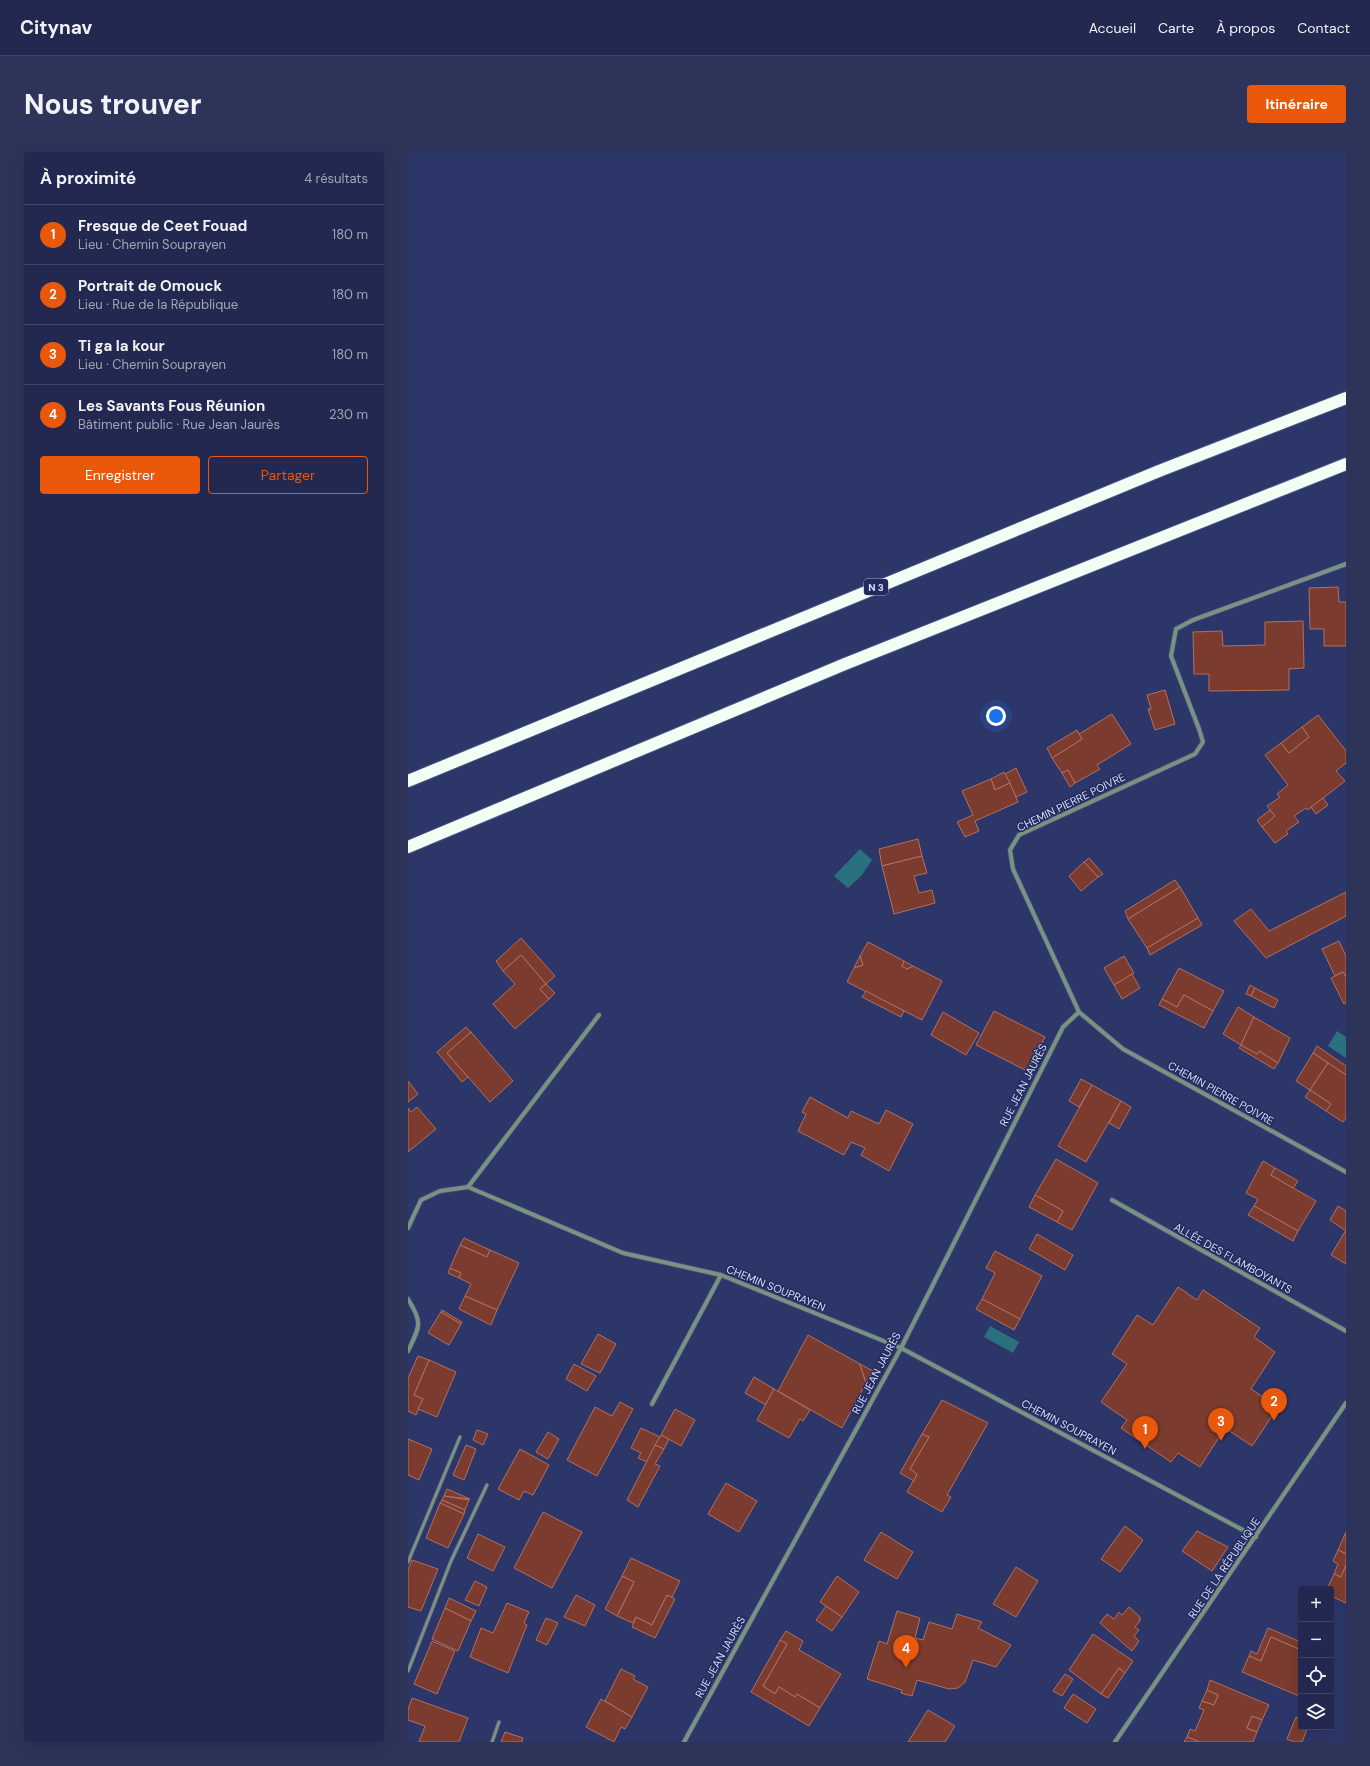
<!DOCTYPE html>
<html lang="fr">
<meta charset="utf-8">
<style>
:root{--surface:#22284f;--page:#2e3459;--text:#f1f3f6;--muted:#a2a6b7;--line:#3f4466;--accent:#ea580c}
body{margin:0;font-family:"DM Sans",sans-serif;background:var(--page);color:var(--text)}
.controls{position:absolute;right:12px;bottom:12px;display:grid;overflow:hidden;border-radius:4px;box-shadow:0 4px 16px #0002}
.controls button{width:36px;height:36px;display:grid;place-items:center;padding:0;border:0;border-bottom:1px solid var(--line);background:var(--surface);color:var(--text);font:20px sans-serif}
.you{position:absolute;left:588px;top:564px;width:14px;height:14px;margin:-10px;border:3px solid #fff;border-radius:50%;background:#1a73e8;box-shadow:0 0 0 6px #1a73e833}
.badge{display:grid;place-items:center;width:26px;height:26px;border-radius:50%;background:var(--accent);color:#fff;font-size:13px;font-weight:700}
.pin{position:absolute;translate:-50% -33px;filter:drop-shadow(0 1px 2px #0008)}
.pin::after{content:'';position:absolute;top:21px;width:14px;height:12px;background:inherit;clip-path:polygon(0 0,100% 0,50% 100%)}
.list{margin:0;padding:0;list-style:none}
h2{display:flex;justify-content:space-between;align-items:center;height:52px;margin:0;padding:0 16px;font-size:17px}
h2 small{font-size:13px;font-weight:400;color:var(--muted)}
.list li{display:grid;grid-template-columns:26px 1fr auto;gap:12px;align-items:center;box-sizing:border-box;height:60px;padding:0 16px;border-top:1px solid var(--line)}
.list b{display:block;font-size:15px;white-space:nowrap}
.list p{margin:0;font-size:13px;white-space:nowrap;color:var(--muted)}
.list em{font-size:13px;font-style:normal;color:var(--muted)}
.actions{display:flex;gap:8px;padding:12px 16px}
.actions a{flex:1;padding:9px 0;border:1px solid var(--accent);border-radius:4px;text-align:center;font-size:14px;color:var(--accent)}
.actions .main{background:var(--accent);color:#fff}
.icon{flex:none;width:22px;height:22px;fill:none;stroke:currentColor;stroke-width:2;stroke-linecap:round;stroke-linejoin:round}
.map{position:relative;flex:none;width:938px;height:1590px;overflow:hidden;border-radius:4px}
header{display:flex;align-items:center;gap:24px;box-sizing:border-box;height:56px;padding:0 20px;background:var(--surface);border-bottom:1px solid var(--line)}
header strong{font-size:19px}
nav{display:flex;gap:22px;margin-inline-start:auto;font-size:14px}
.intro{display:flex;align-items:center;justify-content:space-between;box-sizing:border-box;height:96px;padding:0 24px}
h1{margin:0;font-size:28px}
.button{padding:10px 18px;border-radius:4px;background:var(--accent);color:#fff;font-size:14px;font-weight:700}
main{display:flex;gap:24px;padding:0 24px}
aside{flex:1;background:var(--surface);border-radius:4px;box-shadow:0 4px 16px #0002}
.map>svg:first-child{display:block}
.water{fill:#2a717f}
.building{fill:#7b3c2f;stroke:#b27061}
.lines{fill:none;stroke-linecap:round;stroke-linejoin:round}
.lane-casing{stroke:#485181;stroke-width:4.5}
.street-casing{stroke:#485181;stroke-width:5.5}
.highway-casing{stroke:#485181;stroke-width:14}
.lane{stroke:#799380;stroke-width:3}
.street{stroke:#799380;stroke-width:4}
.highway{stroke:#f2fff5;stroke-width:12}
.labels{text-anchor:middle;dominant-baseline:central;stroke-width:3;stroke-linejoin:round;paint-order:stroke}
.shield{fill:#232b5d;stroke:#a0a8cd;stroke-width:1}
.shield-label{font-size:10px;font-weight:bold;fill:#d5defd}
.street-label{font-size:11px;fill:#d5defd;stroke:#232b5d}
</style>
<header>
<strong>Citynav</strong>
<nav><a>Accueil</a><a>Carte</a><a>À propos</a><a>Contact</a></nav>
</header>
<div class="intro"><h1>Nous trouver</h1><a class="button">Itinéraire</a></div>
<main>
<aside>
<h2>À proximité<small>4 résultats</small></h2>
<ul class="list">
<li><span class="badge">1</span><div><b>Fresque de Ceet Fouad</b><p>Lieu · Chemin Souprayen</p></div><em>180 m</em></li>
<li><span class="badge">2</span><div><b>Portrait de Omouck</b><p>Lieu · Rue de la République</p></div><em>180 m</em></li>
<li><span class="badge">3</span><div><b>Ti ga la kour</b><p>Lieu · Chemin Souprayen</p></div><em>180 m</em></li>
<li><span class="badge">4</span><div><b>Les Savants Fous Réunion</b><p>Bâtiment public · Rue Jean Jaurès</p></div><em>230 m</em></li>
</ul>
<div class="actions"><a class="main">Enregistrer</a><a>Partager</a></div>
</aside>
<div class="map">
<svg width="938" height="1590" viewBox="0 0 938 1590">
<rect width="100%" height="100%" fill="#2d3669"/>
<g class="water">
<polygon points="452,697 464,708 454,723 440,736 426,724"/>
<polygon points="929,879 938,885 938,906 920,894"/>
<polygon points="582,1174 611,1190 605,1201 576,1185"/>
</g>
<g class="building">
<polygon points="930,435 931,450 938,450 938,494 916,494 916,477 902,477 901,436"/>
<polygon points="895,469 896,516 881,517 881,538 801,539 801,522 786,522 785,480 814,479 815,494 857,493 857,470"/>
<polygon points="757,538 767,572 747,578 740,557 743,557 739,543"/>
<polygon points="704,562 723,592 689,613 692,617 667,631 660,618 654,621 644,606 674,587 671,582"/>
<polygon points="910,563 938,599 938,611 928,619 937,629 900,658 898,656 886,664 891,670 878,679 880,682 867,691 854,675 867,664 859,654 872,645 869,642 880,633 857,603 873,591 881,601 901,585 894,575"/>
<polygon points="894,575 901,585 881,601 873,591"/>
<polygon points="669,578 674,587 644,606 639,596"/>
<polygon points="608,616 619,640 608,645 597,622"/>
<polygon points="660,618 667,631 662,635 654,621"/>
<polygon points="596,620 602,631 587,638 583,627"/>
<polygon points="583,627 587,638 602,631 610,650 567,669 571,679 557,685 549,670 565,663 554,639"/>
<polygon points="915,646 920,653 908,662 903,655"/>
<polygon points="862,658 867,664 854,675 849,668"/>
<polygon points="510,687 514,704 474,714 471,697"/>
<polygon points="514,704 519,721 506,724 511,741 524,738 527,751 486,762 474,714"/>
<polygon points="681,706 695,722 690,725 676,710"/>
<polygon points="676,710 690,725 673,739 661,724"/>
<polygon points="767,728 772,735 720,767 717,759"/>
<polygon points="772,735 790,766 739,796 720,767"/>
<polygon points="938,740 938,764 858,806 826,769 843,757 861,779"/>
<polygon points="790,766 794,773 742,803 739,796"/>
<polygon points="113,786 147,824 138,832 113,803 95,819 88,809"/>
<polygon points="931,789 938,804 938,825 935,820 927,824 914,797"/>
<polygon points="460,790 496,809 494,814 499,817 505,814 534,829 514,868 439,830 446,816 455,813 452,804"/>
<polygon points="113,803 138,832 132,837 141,847 107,877 85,852 107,832 95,819"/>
<polygon points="452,804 455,813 446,816"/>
<polygon points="716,804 726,821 706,833 696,816"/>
<polygon points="496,809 505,814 499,817 494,814"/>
<polygon points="771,816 816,839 805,859 776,843 769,855 754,847"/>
<polygon points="935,820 938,825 938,851 936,852 923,826"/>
<polygon points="724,822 732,836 714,847 706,833"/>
<polygon points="138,832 147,841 141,847 132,837"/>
<polygon points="842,833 847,836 843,844 838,842"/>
<polygon points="847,836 870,848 866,856 843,844"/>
<polygon points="458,839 496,859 493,865 454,845"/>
<polygon points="776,843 805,859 796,876 751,853 754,847 769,855"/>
<polygon points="830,855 846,865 833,893 815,882"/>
<polygon points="586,859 637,885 619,919 568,893"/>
<polygon points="535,860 571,881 558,903 523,883"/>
<polygon points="846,865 882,886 870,911 851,899 849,902 833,893"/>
<polygon points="58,875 63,880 39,901 60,925 54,930 29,900"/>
<polygon points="63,880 105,929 82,950 39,901"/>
<polygon points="833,893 849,902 851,899 870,911 866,917 831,896"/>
<polygon points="909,894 938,914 938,923 905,901"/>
<polygon points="905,901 920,911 902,938 888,929"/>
<polygon points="920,911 938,923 938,966 935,970 918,959 923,952 902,938"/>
<polygon points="673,927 684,933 671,955 661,949"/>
<polygon points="0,929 10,942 0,950"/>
<polygon points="684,933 713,949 678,1010 650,994"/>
<polygon points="902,938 923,952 918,959 897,945"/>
<polygon points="402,945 440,966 443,959 471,972 478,958 505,972 481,1019 453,1003 457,996 443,990 436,1003 390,979 398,962 394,960"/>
<polygon points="713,949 723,955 711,977 701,971"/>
<polygon points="9,955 28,977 0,1000 0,956 3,960"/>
<polygon points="648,1007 690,1031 664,1078 649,1070 655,1059 627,1043"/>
<polygon points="855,1009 867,1016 863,1023 908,1049 890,1079 846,1054 850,1047 838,1041"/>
<polygon points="867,1016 890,1029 885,1036 863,1023"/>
<polygon points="627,1043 655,1059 649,1070 621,1055"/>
<polygon points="846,1054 890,1079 885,1089 840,1063"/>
<polygon points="930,1054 938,1059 938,1079 922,1068"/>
<polygon points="938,1078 938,1112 923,1103"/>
<polygon points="629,1082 665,1103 657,1118 621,1097"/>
<polygon points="56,1086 82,1098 79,1105 52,1093"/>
<polygon points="52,1093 79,1105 82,1098 111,1111 89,1158 57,1144 63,1132 51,1126 53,1121 42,1116"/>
<polygon points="587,1099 634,1124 612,1167 574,1147 587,1121 578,1116"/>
<polygon points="42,1116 53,1121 51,1126 40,1121"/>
<polygon points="770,1135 789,1148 795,1138 852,1176 846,1185 867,1200 843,1237 870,1255 844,1294 817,1276 792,1315 770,1301 763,1310 713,1276 719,1268 693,1250 719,1212 704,1202 729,1163 745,1173"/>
<polygon points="57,1144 89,1158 83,1173 51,1157"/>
<polygon points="574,1147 612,1167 606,1178 568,1157"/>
<polygon points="34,1158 54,1170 53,1172 33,1160"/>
<polygon points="33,1160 53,1172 41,1193 20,1181"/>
<polygon points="190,1182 208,1192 192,1221 173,1212"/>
<polygon points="400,1183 452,1212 458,1231 434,1276 370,1239"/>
<polygon points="10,1204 21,1208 6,1243 15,1247 8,1263 0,1259 0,1226"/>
<polygon points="21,1208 48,1220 29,1265 10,1257 15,1247 6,1243"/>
<polygon points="166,1212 188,1224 179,1239 158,1227"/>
<polygon points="452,1212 465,1219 458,1231"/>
<polygon points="346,1225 366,1237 358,1253 337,1241"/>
<polygon points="366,1237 402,1258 395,1269 392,1267 381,1286 349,1268"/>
<polygon points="534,1248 580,1271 539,1343 543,1345 534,1360 499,1340 509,1322 502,1317 521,1285 514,1282"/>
<polygon points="212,1250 225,1257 189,1324 159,1308 187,1255 204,1264"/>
<polygon points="267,1257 287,1268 273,1294 253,1283"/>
<polygon points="233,1276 252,1285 239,1310 230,1306 233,1301 223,1296"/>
<polygon points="69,1278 80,1282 75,1293 65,1288"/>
<polygon points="140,1280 151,1287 140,1307 128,1300"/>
<polygon points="514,1282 521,1285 502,1317 509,1322 506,1329 492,1321"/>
<polygon points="253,1283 261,1287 256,1297 247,1293"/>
<polygon points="0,1287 24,1297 11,1328 0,1323"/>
<polygon points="58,1293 68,1297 56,1328 45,1323"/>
<polygon points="247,1293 256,1297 247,1312 252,1314 230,1355 219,1348"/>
<polygon points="112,1297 141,1313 125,1343 116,1339 111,1348 90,1337"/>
<polygon points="318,1331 349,1349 331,1380 300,1362"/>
<polygon points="39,1337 62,1347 36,1344"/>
<polygon points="36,1344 61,1348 57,1358 34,1348"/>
<polygon points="34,1348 57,1358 56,1362 32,1351"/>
<polygon points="32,1351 56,1362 40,1396 18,1386"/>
<polygon points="135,1360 174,1380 144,1436 106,1416"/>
<polygon points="717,1374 735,1388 712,1420 693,1407"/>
<polygon points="789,1379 820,1395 804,1419 774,1399"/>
<polygon points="473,1380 505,1400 489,1427 456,1408"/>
<polygon points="938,1380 938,1402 930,1398"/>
<polygon points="70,1382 97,1395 85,1419 59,1406"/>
<polygon points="930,1398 938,1402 938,1413 933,1425 926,1422 930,1412 925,1409"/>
<polygon points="223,1406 272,1429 264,1445 259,1443 244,1473 228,1465 225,1471 209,1464 226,1430 214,1424"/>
<polygon points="4,1408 30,1417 13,1459 0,1455 0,1418"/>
<polygon points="938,1413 938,1451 923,1444 923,1437 919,1437 926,1422 933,1425"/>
<polygon points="608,1415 630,1429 608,1465 585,1452"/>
<polygon points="214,1424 226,1430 209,1464 197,1457"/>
<polygon points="429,1424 451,1440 434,1465 412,1450"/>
<polygon points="67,1429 79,1435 71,1454 57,1448"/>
<polygon points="168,1443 187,1453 177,1474 156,1465"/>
<polygon points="259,1443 267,1447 247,1486 224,1475 228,1465 244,1473"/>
<polygon points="41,1446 68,1459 63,1469 37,1456"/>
<polygon points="99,1451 121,1460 116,1471 119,1473 100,1521 62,1505 73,1476 85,1481"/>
<polygon points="418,1454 434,1465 424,1479 408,1468"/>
<polygon points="721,1455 732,1465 732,1469 727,1475 731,1478 726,1484 731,1489 724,1499 692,1471 699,1462 706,1467 711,1460 714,1463"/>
<polygon points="37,1456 63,1469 50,1499 24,1487"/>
<polygon points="489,1459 512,1466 507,1486 515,1488 521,1470 544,1477 549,1462 574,1470 570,1476 603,1493 588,1515 565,1508 557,1530 550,1536 541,1537 509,1528 504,1544 493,1541 494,1538 459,1527 471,1489 479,1492"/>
<polygon points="138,1466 150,1471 139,1493 128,1488"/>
<polygon points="860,1476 893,1490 893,1498 863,1485 853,1509 841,1504 843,1499 849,1502"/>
<polygon points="378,1479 395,1489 391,1498 433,1522 412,1556 389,1542 387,1545 371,1535 367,1542 355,1534 379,1492 372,1488"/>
<polygon points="685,1482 725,1509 717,1521 711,1516 693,1542 661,1518"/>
<polygon points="863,1485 893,1498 893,1539 891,1544 834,1520 841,1504 853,1509"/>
<polygon points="372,1488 379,1492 355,1534 367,1542 371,1535 387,1545 389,1542 412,1556 401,1574 343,1540"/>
<polygon points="24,1489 47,1499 29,1542 6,1532"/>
<polygon points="711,1516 717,1521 700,1546 693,1542"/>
<polygon points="213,1517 227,1524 225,1527 240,1535 224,1565 197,1549"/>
<polygon points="657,1522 665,1527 654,1544 645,1539"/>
<polygon points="802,1528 861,1553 854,1568 844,1564 839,1576 849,1580 845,1590 790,1590 779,1585 782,1577 787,1579 796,1558 791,1556 794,1549 806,1553 810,1543 799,1538"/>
<polygon points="799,1538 810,1543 806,1553 794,1549"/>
<polygon points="665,1542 688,1557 679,1571 656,1556"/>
<polygon points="4,1546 60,1566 51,1590 11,1590 17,1574 0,1568 0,1558"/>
<polygon points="193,1547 224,1565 217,1577 213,1575 206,1590 178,1575"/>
<polygon points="520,1558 547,1574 537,1590 500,1590"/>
<polygon points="844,1564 854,1568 849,1580 839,1576"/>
<polygon points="888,1565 893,1567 893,1575 900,1575 894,1590 886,1590 879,1587"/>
<polygon points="97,1580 115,1586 114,1590 93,1590"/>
<polygon points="779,1585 790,1589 790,1590 776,1590"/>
</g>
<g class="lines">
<defs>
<g id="lane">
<polyline points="0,1410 52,1285"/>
<polyline points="0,1519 43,1409 79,1333"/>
<polyline points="84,1590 91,1570"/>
</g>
<g id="street">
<polyline points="938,412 785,468 768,477 763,504 791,577 795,590 787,602 611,683 602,698 605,717 671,860 715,897 938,1020"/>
<polyline points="60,1035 215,1101 313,1123 493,1196 848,1385"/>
<polyline points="60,1035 191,863"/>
<polyline points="704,1048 938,1179"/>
<polyline points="0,1076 13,1048 32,1039 60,1035"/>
<path d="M0 1147C15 1171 12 1174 0 1199"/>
<polyline points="244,1252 313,1123"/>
<polyline points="276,1590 493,1196 655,875 671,860"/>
<polyline points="707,1590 938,1251"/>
</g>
<g id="highway">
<polyline points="0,629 751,319 938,246"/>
<polyline points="0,695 437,512 938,312"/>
</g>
</defs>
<use href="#lane" class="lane-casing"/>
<use href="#street" class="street-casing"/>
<use href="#highway" class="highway-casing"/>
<use href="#lane" class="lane"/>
<use href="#street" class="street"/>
<use href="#highway" class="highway"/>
</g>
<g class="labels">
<rect class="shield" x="456" y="427" width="24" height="16" rx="3"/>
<g class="shield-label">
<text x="468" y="435">N 3</text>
</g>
<g class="street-label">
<text transform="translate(663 650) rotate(-26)">CHEMIN PIERRE POIVRE</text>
<text transform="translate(615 933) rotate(-63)">RUE JEAN JAURÈS</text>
<text transform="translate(813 941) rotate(29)">CHEMIN PIERRE POIVRE</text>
<text transform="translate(825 1106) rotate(29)">ALLÉE DES FLAMBOYANTS</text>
<text transform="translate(368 1136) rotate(22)">CHEMIN SOUPRAYEN</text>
<text transform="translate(468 1221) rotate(-62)">RUE JEAN JAURÈS</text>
<text transform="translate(661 1275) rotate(28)">CHEMIN SOUPRAYEN</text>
<text transform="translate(816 1416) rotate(-56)">RUE DE LA RÉPUBLIQUE</text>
<text transform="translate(312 1505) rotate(-61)">RUE JEAN JAURÈS</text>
</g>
</g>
</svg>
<div class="controls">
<button>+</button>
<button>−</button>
<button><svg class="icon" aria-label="locate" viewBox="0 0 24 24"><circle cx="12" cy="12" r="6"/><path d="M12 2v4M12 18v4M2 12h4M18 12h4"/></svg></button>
<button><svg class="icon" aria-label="layers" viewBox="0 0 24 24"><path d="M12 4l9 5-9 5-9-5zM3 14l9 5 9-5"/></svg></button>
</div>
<div class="you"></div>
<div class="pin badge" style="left:737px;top:1297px">1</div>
<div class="pin badge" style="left:866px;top:1269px">2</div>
<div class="pin badge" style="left:813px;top:1289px">3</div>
<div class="pin badge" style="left:498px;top:1516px">4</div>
</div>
</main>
